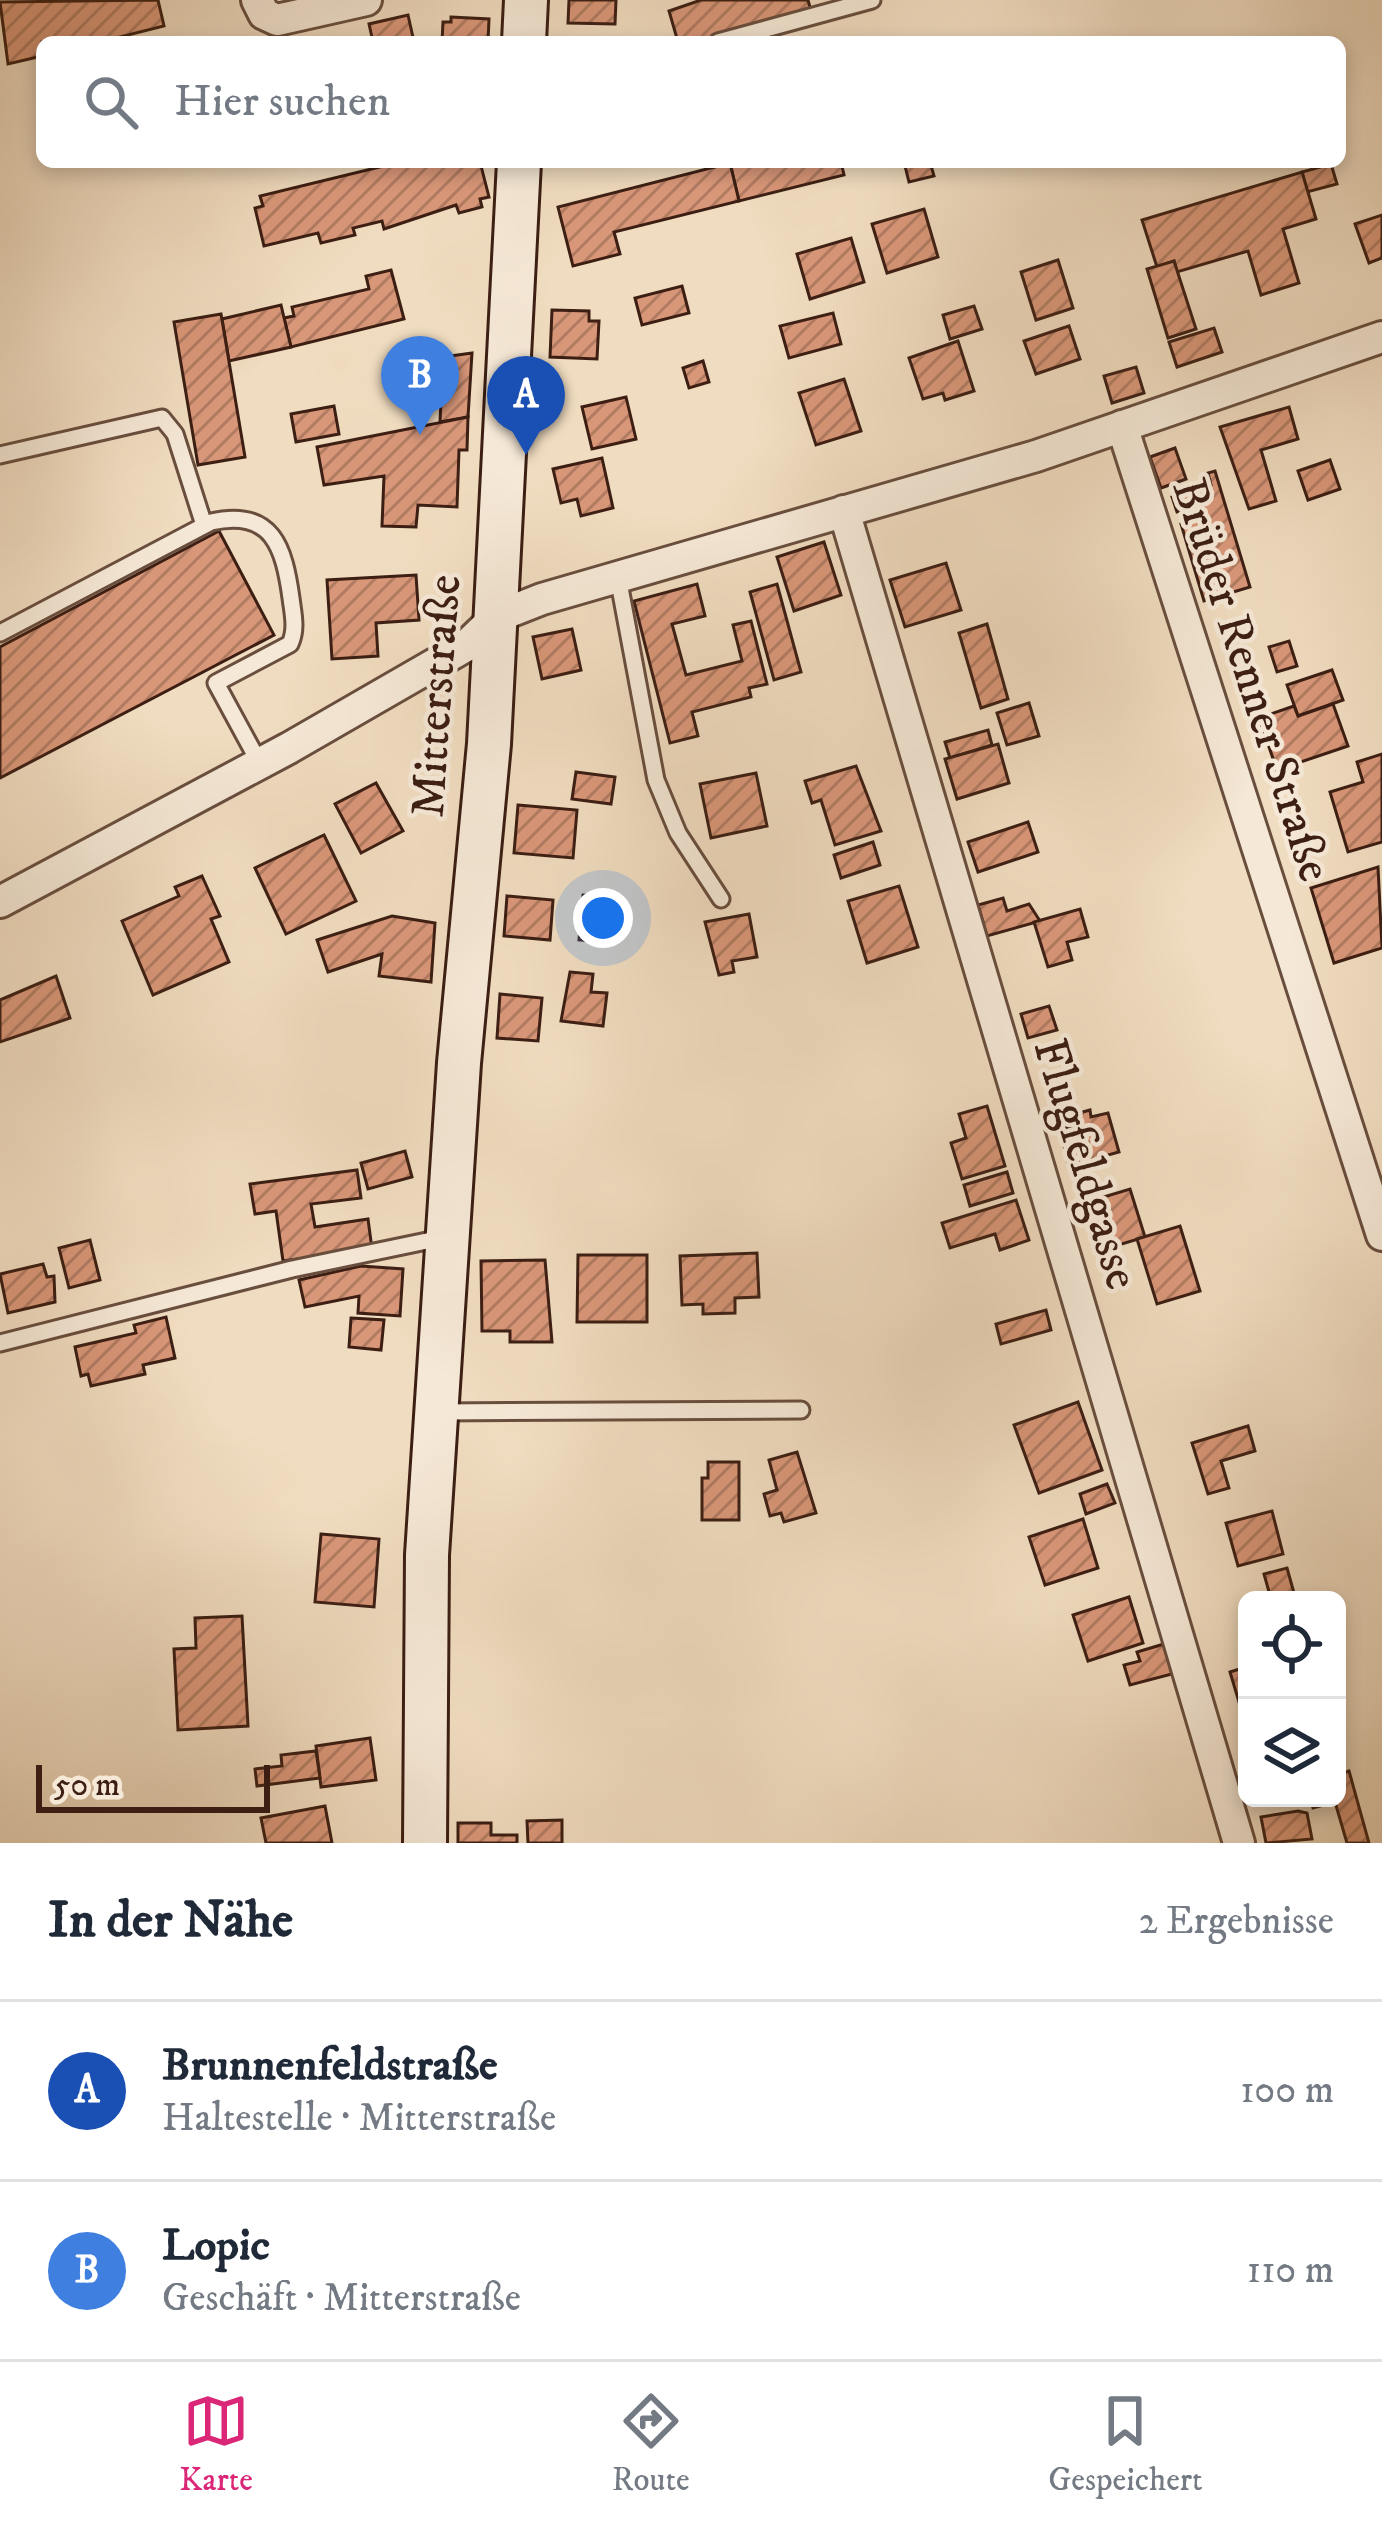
<!DOCTYPE html>
<html lang="de">
<meta charset="utf-8">
<style>
:root{--surface:#fff;--page:#f6f6f7;--text:#1f2937;--muted:#747a83;--line:#e0e1e3;--accent:#db2777}
body{margin:0;font-family:"IM FELL DW Pica",serif;background:var(--page);color:var(--text)}
.controls{position:absolute;right:36px;bottom:36px;display:grid;overflow:hidden;border-radius:18px;box-shadow:0 6px 18px #0003}
.controls button{width:108px;height:108px;display:grid;place-items:center;padding:0;border:0;border-bottom:3px solid var(--line);background:var(--surface);color:var(--text);font:60px sans-serif}
.scale{position:absolute;left:36px;bottom:30px;width:234px;box-sizing:border-box;padding-left:12px;border:6px solid #3c1e13;border-top:0;font-size:33px;line-height:42px;white-space:nowrap;color:#3c1e13;-webkit-text-stroke:9px #f5e8d6;paint-order:stroke}
.you{position:absolute;left:603px;top:918px;width:42px;height:42px;margin:-30px;border:9px solid #fff;border-radius:50%;background:#1a73e8;box-shadow:0 0 0 18px #1a73e833}
.badge{display:grid;place-items:center;width:78px;height:78px;border-radius:50%;background:var(--accent);color:#fff;font-size:39px;font-weight:700}
.pin{position:absolute;translate:-50% -99px;filter:drop-shadow(0 3px 6px #0008)}
.pin::after{content:'';position:absolute;top:63px;width:42px;height:36px;background:inherit;clip-path:polygon(0 0,100% 0,50% 100%)}
.list{margin:0;padding:0;list-style:none}
h2{display:flex;justify-content:space-between;align-items:center;height:156px;margin:0;padding:0 48px;font-size:51px}
h2 small{font-size:39px;font-weight:400;color:var(--muted)}
.list li{display:grid;grid-template-columns:78px 1fr auto;gap:36px;align-items:center;box-sizing:border-box;height:180px;padding:0 48px;border-top:3px solid var(--line)}
.list b{display:block;font-size:45px;white-space:nowrap}
.list p{margin:0;font-size:39px;white-space:nowrap;color:var(--muted)}
.list em{font-size:39px;font-style:normal;color:var(--muted)}
.icon{flex:none;width:66px;height:66px;fill:none;stroke:currentColor;stroke-width:2;stroke-linecap:round;stroke-linejoin:round}
.map{position:relative;flex:none;width:1382px;height:1843px;overflow:hidden}
.search{position:absolute;background:var(--surface);box-shadow:0 6px 18px #0003;left:36px;right:36px;top:36px;height:132px;display:flex;align-items:center;gap:30px;box-sizing:border-box;padding:0 42px;border-radius:18px;color:var(--muted);font-size:45px}
.sheet{height:516px;background:var(--surface)}
nav{display:flex;justify-content:space-around;align-items:center;box-sizing:border-box;height:168px;border-top:3px solid var(--line);background:var(--surface);font-size:33px;color:var(--muted)}
nav a{display:grid;justify-items:center;gap:6px}
nav .on{color:var(--accent)}
.map>svg:first-child{display:block}
.building{fill:url(#building-hatch);stroke:#3c1e13;stroke-width:3}
.lines{fill:none;stroke-linecap:round;stroke-linejoin:round}
.lane-casing{stroke:#694e3e;stroke-width:21}
.street-casing{stroke:#694e3e;stroke-width:36}
.secondary-casing{stroke:#3c1e13;stroke-width:48}
.lane{stroke:#f5e8d6;stroke-width:15}
.street{stroke:#f5e8d6;stroke-width:30}
.secondary{stroke:#f5e8d6;stroke-width:42}
.labels{text-anchor:middle;dominant-baseline:central;stroke-width:9;stroke-linejoin:round;paint-order:stroke}
.street-label{font-size:48px;fill:#3c1e13;stroke:#f5e8d6}
</style>
<div class="map">
<svg width="1382" height="1843" viewBox="0 0 1382 1843">
<defs>
<pattern id="building-hatch" width="6" height="6" patternUnits="userSpaceOnUse" patternTransform="scale(3)"><rect width="6" height="6" fill="#d99779"/><path d="M-1 1l2-2M0 6l6-6M5 7l2-2" fill="none" stroke="#b17b62"/></pattern>
</defs>
<rect width="100%" height="100%" fill="#f0dcc0"/>
<filter id="stains"><feTurbulence type="fractalNoise" baseFrequency=".00167" numOctaves="4"/><feColorMatrix values="0 0 0 0 .2 0 0 0 0 .09 0 0 0 0 .02 0 0 0 .5 -.17"/></filter>
<radialGradient id="worn" r=".72"><stop offset=".6" stop-color="#630" stop-opacity="0"/><stop offset="1" stop-color="#630" stop-opacity=".3"/></radialGradient>
<g class="building">
<polygon points="158,0 164,26 100,42 42,42 42,56 8,64 0,2"/>
<polygon points="569,0 616,0 615,24 568,23"/>
<polygon points="808,0 811,11 700,42 678,42 669,11 701,0"/>
<polygon points="408,15 414,42 373,42 369,24"/>
<polygon points="451,17 489,19 488,42 442,42 443,22 451,22"/>
<polygon points="400,162 480,162 489,197 480,199 482,207 459,213 456,205 384,229 382,221 353,228 355,235 321,243 318,233 264,246 255,208 263,206 260,196"/>
<polygon points="841,162 844,175 739,201 730,163"/>
<polygon points="904,162 930,162 934,176 909,182"/>
<polygon points="730,163 739,201 614,232 620,254 573,266 558,207"/>
<polygon points="1331,164 1337,184 1307,192 1302,172"/>
<polygon points="1302,172 1316,219 1283,229 1299,283 1261,295 1248,251 1177,272 1174,261 1157,267 1142,220"/>
<polygon points="924,209 938,257 887,273 872,224"/>
<polygon points="1382,215 1382,258 1369,263 1355,224"/>
<polygon points="851,238 864,282 810,299 797,254"/>
<polygon points="1058,260 1073,308 1036,320 1021,272"/>
<polygon points="1174,261 1196,329 1168,338 1147,269"/>
<polygon points="391,270 404,319 291,347 284,318 294,316 292,307 369,289 366,276"/>
<polygon points="682,286 689,313 642,325 635,298"/>
<polygon points="281,305 291,347 229,361 222,319"/>
<polygon points="974,306 982,329 950,339 943,315"/>
<polygon points="552,310 589,311 589,321 599,321 597,359 550,357"/>
<polygon points="833,313 841,344 789,358 780,326"/>
<polygon points="221,314 245,457 198,465 174,322"/>
<polygon points="1069,326 1080,359 1036,374 1024,341"/>
<polygon points="1214,328 1222,352 1177,367 1169,342"/>
<polygon points="958,341 974,391 945,400 943,393 923,399 909,358"/>
<polygon points="472,353 468,417 440,422 443,357"/>
<polygon points="703,361 709,382 689,388 683,368"/>
<polygon points="1136,367 1144,393 1112,403 1104,376"/>
<polygon points="844,379 861,431 816,445 799,393"/>
<polygon points="626,397 636,439 592,449 582,407"/>
<polygon points="334,406 339,434 296,442 291,414"/>
<polygon points="1289,407 1298,439 1261,450 1276,501 1249,509 1220,427"/>
<polygon points="468,417 467,450 459,450 457,507 418,505 416,527 382,526 384,476 324,485 317,447"/>
<polygon points="1175,448 1186,479 1161,488 1150,457"/>
<polygon points="602,458 613,508 581,516 577,499 561,503 553,469"/>
<polygon points="1330,460 1340,489 1308,500 1298,471"/>
<polygon points="1215,471 1250,587 1204,601 1181,524 1194,520 1190,508 1177,512 1172,497 1211,485 1208,473"/>
<polygon points="219,531 274,635 0,778 0,647"/>
<polygon points="824,542 841,595 794,611 777,557"/>
<polygon points="946,563 961,610 905,627 890,580"/>
<polygon points="416,575 419,620 376,623 378,656 332,659 327,580"/>
<polygon points="697,584 705,616 672,624 686,675 742,661 733,625 751,621 767,684 749,688 751,697 692,712 698,736 670,743 634,601"/>
<polygon points="777,584 801,672 774,680 750,592"/>
<polygon points="987,624 1008,699 981,708 959,633"/>
<polygon points="572,629 581,670 542,679 533,637"/>
<polygon points="1289,641 1297,666 1277,672 1269,647"/>
<polygon points="1332,670 1343,700 1298,716 1287,685"/>
<polygon points="1029,703 1039,736 1007,745 997,713"/>
<polygon points="1333,704 1348,746 1277,770 1259,718 1294,706 1298,716"/>
<polygon points="988,730 992,745 950,758 945,742"/>
<polygon points="998,744 1009,783 957,799 945,759"/>
<polygon points="1382,754 1382,842 1348,852 1330,792 1363,782 1357,762"/>
<polygon points="856,766 881,831 835,845 821,800 812,803 805,781"/>
<polygon points="576,772 615,777 611,804 572,799"/>
<polygon points="756,773 767,826 711,838 700,784"/>
<polygon points="376,783 403,831 361,853 335,804"/>
<polygon points="518,805 577,810 573,858 514,853"/>
<polygon points="1028,822 1038,852 978,872 968,842"/>
<polygon points="324,835 356,901 286,934 255,868"/>
<polygon points="873,842 880,865 841,878 834,855"/>
<polygon points="1378,867 1382,948 1334,963 1311,888"/>
<polygon points="202,876 220,916 211,919 229,962 153,995 122,921 179,896 175,887"/>
<polygon points="899,886 918,947 867,963 848,901"/>
<polygon points="583,895 608,897 604,942 579,940"/>
<polygon points="507,896 553,900 550,940 504,936"/>
<polygon points="1003,898 1007,911 1029,904 1040,921 987,936 978,905"/>
<polygon points="1080,909 1088,937 1067,942 1072,960 1048,967 1034,922"/>
<polygon points="749,914 757,957 732,961 734,972 719,975 705,922"/>
<polygon points="392,916 435,923 431,982 379,976 382,954 328,972 317,940"/>
<polygon points="570,972 593,974 591,992 607,993 603,1026 561,1021"/>
<polygon points="56,976 70,1018 0,1042 0,1000"/>
<polygon points="500,994 542,998 538,1041 497,1038"/>
<polygon points="1049,1006 1057,1030 1028,1038 1021,1014"/>
<polygon points="987,1106 1005,1166 962,1179 951,1143 966,1138 959,1114"/>
<polygon points="1090,1110 1091,1117 1108,1113 1119,1152 1069,1166 1060,1129 1075,1125 1072,1115"/>
<polygon points="405,1151 412,1177 368,1189 361,1163"/>
<polygon points="357,1170 361,1198 311,1204 315,1227 368,1219 372,1249 283,1261 276,1211 255,1214 250,1184"/>
<polygon points="1007,1172 1013,1193 970,1206 964,1185"/>
<polygon points="1130,1189 1145,1237 1102,1250 1087,1202"/>
<polygon points="1016,1200 1029,1240 1000,1250 995,1234 950,1248 942,1223"/>
<polygon points="1180,1226 1200,1291 1157,1304 1137,1239"/>
<polygon points="90,1240 100,1280 69,1288 59,1248"/>
<polygon points="757,1253 759,1297 735,1298 735,1313 703,1314 703,1304 682,1305 680,1256"/>
<polygon points="578,1255 647,1255 647,1322 577,1322"/>
<polygon points="545,1260 552,1342 510,1342 510,1331 482,1331 481,1261"/>
<polygon points="43,1264 47,1277 54,1276 55,1302 8,1313 0,1274"/>
<polygon points="361,1266 403,1269 400,1316 358,1313 359,1296 305,1307 299,1280"/>
<polygon points="1046,1310 1051,1330 1001,1344 996,1324"/>
<polygon points="166,1317 175,1358 143,1365 145,1374 91,1386 88,1374 81,1376 75,1347 136,1333 134,1325"/>
<polygon points="351,1318 384,1320 381,1350 349,1347"/>
<polygon points="1078,1402 1102,1470 1039,1493 1014,1425"/>
<polygon points="1248,1426 1255,1451 1221,1461 1229,1488 1208,1494 1192,1443"/>
<polygon points="797,1452 816,1513 784,1522 781,1513 770,1516 764,1494 777,1490 769,1460"/>
<polygon points="708,1462 739,1462 739,1520 702,1520 702,1478 708,1478"/>
<polygon points="1107,1484 1115,1503 1086,1514 1080,1494"/>
<polygon points="1272,1511 1283,1554 1238,1566 1226,1523"/>
<polygon points="1083,1519 1098,1568 1045,1585 1029,1537"/>
<polygon points="321,1534 379,1539 374,1607 315,1602"/>
<polygon points="1287,1568 1294,1593 1271,1599 1264,1574"/>
<polygon points="1129,1597 1143,1643 1088,1661 1073,1615"/>
<polygon points="242,1616 248,1726 178,1730 174,1649 196,1648 195,1618"/>
<polygon points="1164,1644 1172,1674 1130,1685 1124,1665 1140,1661 1137,1652"/>
<polygon points="1247,1647 1247,1700 1239,1702 1230,1672 1246,1667 1241,1649"/>
<polygon points="370,1738 376,1780 321,1787 316,1746"/>
<polygon points="316,1751 320,1778 257,1786 255,1769 282,1766 281,1755"/>
<polygon points="1349,1771 1369,1843 1347,1843 1335,1802 1313,1808 1310,1798 1337,1798 1337,1775"/>
<polygon points="325,1806 332,1843 266,1843 261,1818"/>
<polygon points="1298,1811 1307,1813 1312,1839 1266,1843 1261,1817"/>
<polygon points="562,1820 562,1843 528,1843 527,1821"/>
<polygon points="458,1823 491,1823 491,1835 517,1835 517,1843 458,1843"/>
</g>
<g class="lines">
<defs>
<g id="lane">
<polyline points="718,42 872,0"/>
<polyline points="0,455 162,418 175,434 204,525"/>
<polyline points="618,577 656,780 678,833 721,899"/>
<path d="M0 633 211 522C273 508 284 548 291 598 293 614 297 629 290 644L216 683 260 764"/>
<polyline points="0,1343 292,1269 446,1237"/>
<polyline points="439,1412 801,1410"/>
</g>
<g id="street">
<polyline points="257,0 264,14 277,20 366,0"/>
<polyline points="1122,426 1382,1235"/>
<polyline points="844,511 1239,1843"/>
<polyline points="0,902 289,748 466,646 496,617 542,599 1036,456 1382,337"/>
</g>
<g id="secondary">
<polyline points="524,42 526,0"/>
<polyline points="425,1843 427,1555 459,1063 489,744 519,162"/>
</g>
</defs>
<use href="#lane" class="lane-casing"/>
<use href="#street" class="street-casing"/>
<use href="#secondary" class="secondary-casing"/>
<use href="#lane" class="lane"/>
<use href="#street" class="street"/>
<use href="#secondary" class="secondary"/>
</g>
<g class="labels">
<g class="street-label">
<text transform="translate(1251 680) rotate(72)">Brüder Renner Straße</text>
<text transform="translate(437 696) rotate(-86)">Mitterstraße</text>
<text transform="translate(1085 1164) rotate(73)">Flugfeldgasse</text>
</g>
</g>
<rect width="100%" height="100%" filter="url(#stains)"/>
<rect width="100%" height="100%" fill="url(#worn)"/>
</svg>
<div class="controls">
<button><svg class="icon" aria-label="locate" viewBox="0 0 24 24"><circle cx="12" cy="12" r="6"/><path d="M12 2v4M12 18v4M2 12h4M18 12h4"/></svg></button>
<button><svg class="icon" aria-label="layers" viewBox="0 0 24 24"><path d="M12 4l9 5-9 5-9-5zM3 14l9 5 9-5"/></svg></button>
</div>
<div class="scale">50 m</div>
<div class="you"></div>
<div class="pin badge" style="left:526px;top:455px;background:#1a4fb4">A</div>
<div class="pin badge" style="left:420px;top:435px;background:#3f7fe0">B</div>
<div class="search"><svg class="icon" aria-label="search" viewBox="0 0 24 24"><circle cx="10" cy="10" r="6"/><path d="M15 15l6 6"/></svg>Hier suchen</div>
</div>
<section class="sheet">
<h2>In der Nähe<small>2 Ergebnisse</small></h2>
<ul class="list">
<li><span class="badge" style="background:#1a4fb4">A</span><div><b>Brunnenfeldstraße</b><p>Haltestelle · Mitterstraße</p></div><em>100 m</em></li>
<li><span class="badge" style="background:#3f7fe0">B</span><div><b>Lopic</b><p>Geschäft · Mitterstraße</p></div><em>110 m</em></li>
</ul>
</section>
<nav>
<a class="on"><svg class="icon" aria-label="map" viewBox="0 0 24 24"><path d="M3 6l6-2 6 2 6-2v14l-6 2-6-2-6 2zM9 4v14M15 6v14"/></svg>Karte</a>
<a><svg class="icon" aria-label="directions" viewBox="0 0 24 24"><path d="M12 3l9 9-9 9-9-9zM9 14v-3h6M13 9l2 2-2 2"/></svg>Route</a>
<a><svg class="icon" aria-label="saved" viewBox="0 0 24 24"><path d="M7 4h10v16l-5-4-5 4z"/></svg>Gespeichert</a>
</nav>
